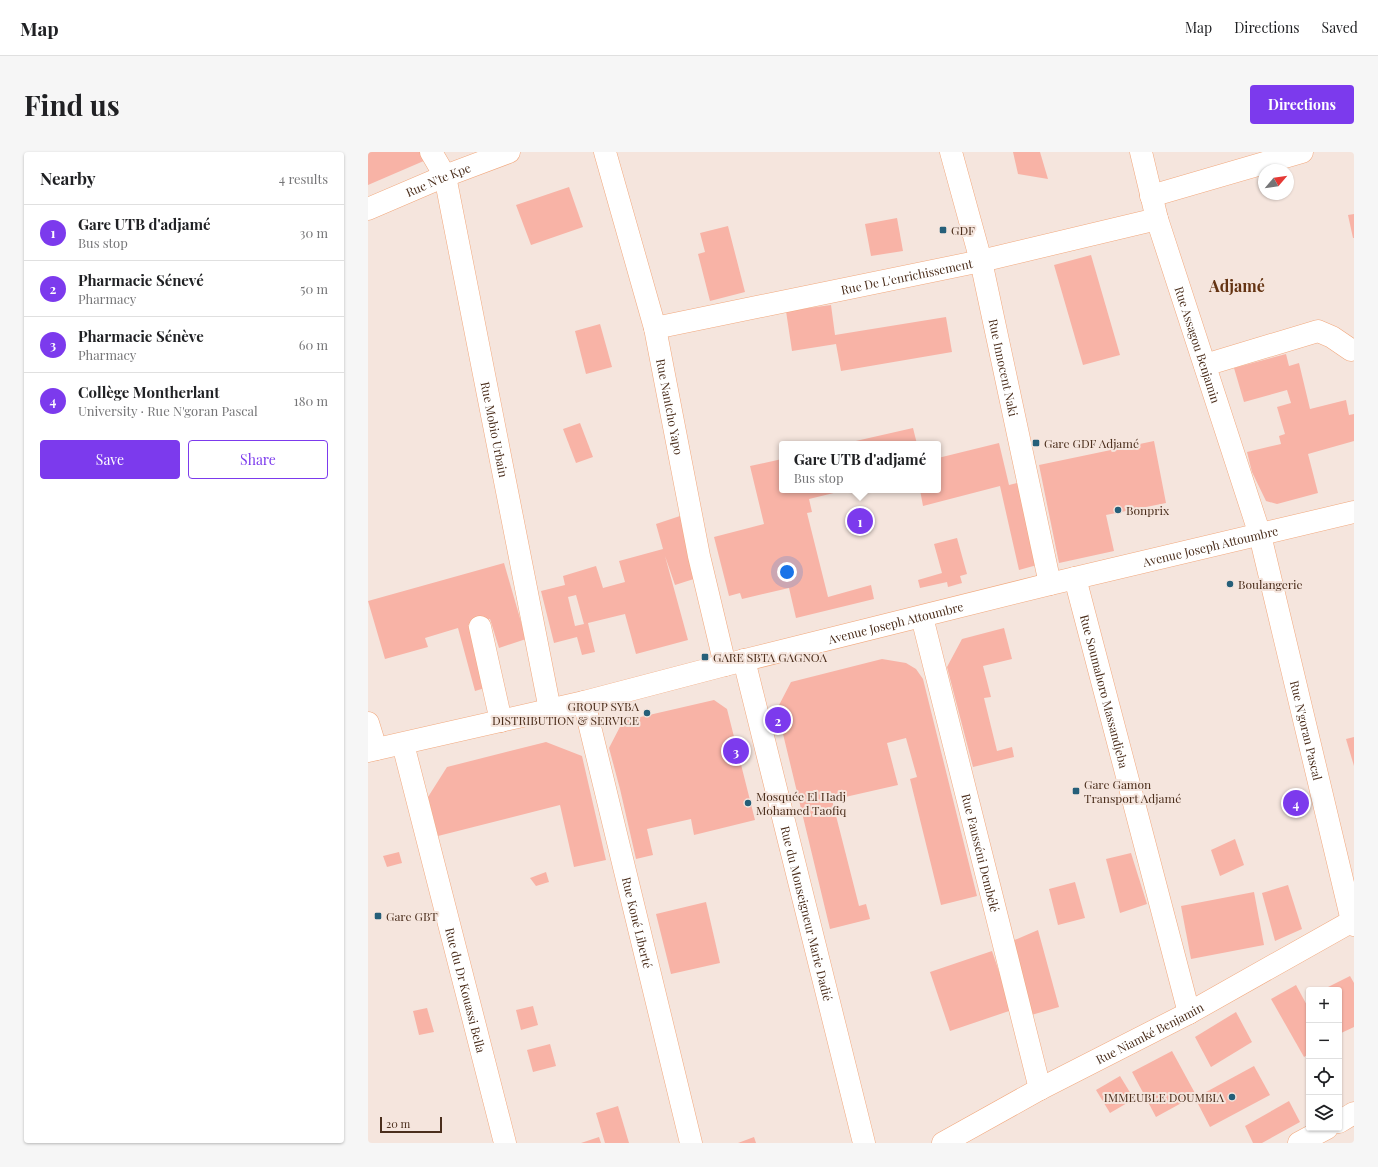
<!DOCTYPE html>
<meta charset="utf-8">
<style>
:root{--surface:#fff;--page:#f6f6f6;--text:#202124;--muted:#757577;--line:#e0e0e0;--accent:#7c3aed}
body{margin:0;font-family:"Playfair Display",serif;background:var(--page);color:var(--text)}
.controls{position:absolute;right:12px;bottom:12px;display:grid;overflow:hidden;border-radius:4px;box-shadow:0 1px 3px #0004}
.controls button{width:36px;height:36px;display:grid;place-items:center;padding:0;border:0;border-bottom:1px solid var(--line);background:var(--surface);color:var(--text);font:20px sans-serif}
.compass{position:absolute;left:890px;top:12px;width:36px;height:36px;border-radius:50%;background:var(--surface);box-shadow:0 1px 3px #0004;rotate:61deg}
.scale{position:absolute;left:12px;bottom:10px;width:62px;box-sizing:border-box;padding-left:4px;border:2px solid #4b2e1c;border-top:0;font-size:11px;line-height:14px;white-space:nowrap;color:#4b2e1c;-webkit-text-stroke:3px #f5e5dd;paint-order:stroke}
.you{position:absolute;left:419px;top:420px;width:14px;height:14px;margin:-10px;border:3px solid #fff;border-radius:50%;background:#1a73e8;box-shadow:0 0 0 6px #1a73e833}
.badge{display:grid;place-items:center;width:26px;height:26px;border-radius:50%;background:var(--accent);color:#fff;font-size:13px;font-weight:700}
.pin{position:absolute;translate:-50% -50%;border:2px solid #fff;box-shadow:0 1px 4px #0006}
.popup{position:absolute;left:411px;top:289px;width:162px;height:52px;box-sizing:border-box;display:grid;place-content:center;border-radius:4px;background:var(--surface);filter:drop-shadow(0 1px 3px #0005);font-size:13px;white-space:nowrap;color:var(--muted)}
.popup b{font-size:15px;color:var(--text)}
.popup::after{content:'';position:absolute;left:50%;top:100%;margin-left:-8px;border:8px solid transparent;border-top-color:var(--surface)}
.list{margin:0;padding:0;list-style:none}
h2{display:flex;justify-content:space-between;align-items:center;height:52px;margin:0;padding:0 16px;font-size:17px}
h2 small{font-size:13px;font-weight:400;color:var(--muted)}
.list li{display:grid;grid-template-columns:26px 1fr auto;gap:12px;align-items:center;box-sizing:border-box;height:56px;padding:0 16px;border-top:1px solid var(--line)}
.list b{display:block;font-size:15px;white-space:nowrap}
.list p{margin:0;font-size:13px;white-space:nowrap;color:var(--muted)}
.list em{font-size:13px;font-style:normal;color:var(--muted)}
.actions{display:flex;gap:8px;padding:12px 16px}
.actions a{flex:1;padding:9px 0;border:1px solid var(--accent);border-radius:4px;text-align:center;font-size:14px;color:var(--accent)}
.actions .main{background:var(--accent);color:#fff}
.icon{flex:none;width:22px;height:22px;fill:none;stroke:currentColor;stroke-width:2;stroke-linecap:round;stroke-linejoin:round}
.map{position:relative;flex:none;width:986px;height:991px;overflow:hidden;border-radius:4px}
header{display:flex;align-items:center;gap:24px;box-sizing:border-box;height:56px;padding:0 20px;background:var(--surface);border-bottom:1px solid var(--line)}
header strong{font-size:19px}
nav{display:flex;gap:22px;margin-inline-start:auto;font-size:14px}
.intro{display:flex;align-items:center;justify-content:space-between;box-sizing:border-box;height:96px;padding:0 24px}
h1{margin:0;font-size:28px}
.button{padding:10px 18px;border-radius:4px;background:var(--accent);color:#fff;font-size:14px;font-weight:700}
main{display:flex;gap:24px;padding:0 24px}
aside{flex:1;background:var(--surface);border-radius:4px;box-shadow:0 1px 3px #0004}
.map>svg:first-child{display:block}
.building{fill:#f8b3a6;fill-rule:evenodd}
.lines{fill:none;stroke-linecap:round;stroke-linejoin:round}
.minor-casing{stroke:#f2a87d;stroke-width:23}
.minor{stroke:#fff;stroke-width:22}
.poi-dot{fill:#265f79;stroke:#f5e5dd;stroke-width:1.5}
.labels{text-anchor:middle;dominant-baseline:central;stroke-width:4;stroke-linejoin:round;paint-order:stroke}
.street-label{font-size:12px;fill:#4b2e1c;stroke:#f5e5dd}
.poi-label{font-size:12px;fill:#4b2e1c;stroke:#f5e5dd;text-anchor:start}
.district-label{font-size:16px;font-weight:bold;fill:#643312;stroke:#f5e5dd}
</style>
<header>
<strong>Map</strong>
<nav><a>Map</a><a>Directions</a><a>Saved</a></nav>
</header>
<div class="intro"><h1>Find us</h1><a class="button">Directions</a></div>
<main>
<aside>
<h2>Nearby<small>4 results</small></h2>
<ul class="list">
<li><span class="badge">1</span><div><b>Gare UTB d'adjamé</b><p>Bus stop</p></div><em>30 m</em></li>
<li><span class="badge">2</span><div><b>Pharmacie Sénevé</b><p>Pharmacy</p></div><em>50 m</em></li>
<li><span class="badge">3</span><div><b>Pharmacie Sénève</b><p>Pharmacy</p></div><em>60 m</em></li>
<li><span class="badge">4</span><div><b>Collège Montherlant</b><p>University · Rue N'goran Pascal</p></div><em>180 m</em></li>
</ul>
<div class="actions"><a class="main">Save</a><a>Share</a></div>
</aside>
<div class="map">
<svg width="986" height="991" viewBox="0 0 986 991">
<rect width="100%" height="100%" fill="#f5e5dd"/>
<g class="building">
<polygon points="0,0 53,0 58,8 0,33"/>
<polygon points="645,0 672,0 680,27 650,22"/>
<polygon points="201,35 215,75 163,93 148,53"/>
<polygon points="986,62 986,86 985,86 980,63"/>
<polygon points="529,66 535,99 503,104 497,72"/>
<polygon points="360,74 377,140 342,149 330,102 337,100 332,81"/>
<polygon points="723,103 752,203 715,213 686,113"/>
<polygon points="463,153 467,183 578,165 584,200 473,219 468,192 424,199 418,159"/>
<polygon points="232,172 244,215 218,222 207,179"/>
<polygon points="918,202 921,214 931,211 942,257 978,248 981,263 986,262 986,289 940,302 950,341 909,352 898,349 884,320 879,300 913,292 911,284 917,282 909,255 923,251 919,238 876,250 866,216"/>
<polygon points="212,271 225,305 208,311 195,277"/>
<polygon points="545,276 549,292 479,292 479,291"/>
<polygon points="786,289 798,351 738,363 746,399 691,411 671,313"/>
<polygon points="631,291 641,333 649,331 669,413 651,418 632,334 555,354 552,338 570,338 570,306"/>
<polygon points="414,307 414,338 478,338 441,347 444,360 439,361 460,445 503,433 506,447 428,466 421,436 374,447 372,441 361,444 346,385 396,372 382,314"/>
<path d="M312 364 332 425 307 433 297 404 320 488 268 502 257 462 220 471 227 500 214 503 209 485 186 491 173 439 197 433 195 424 228 414 235 436 257 430 251 409 295 397 288 372ZM208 443 216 472 207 474 200 445Z"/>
<polygon points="589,386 599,422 592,424 594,431 580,435 579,430 552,436 550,428 574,421 566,392"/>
<polygon points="136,411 158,487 131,496 122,467 100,473 117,536 107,539 90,476 57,486 60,495 17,507 0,449"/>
<polygon points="636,476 644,507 615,514 623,545 616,546 629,599 644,595 646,605 605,615 579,515 594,487"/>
<polygon points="514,507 538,511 548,517 555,527 609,744 573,753 542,627 549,625 538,586 519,591 530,633 464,648 491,754 498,752 502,767 462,777 409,557 423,530"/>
<polygon points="346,548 359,557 387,668 326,683 323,667 279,677 285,703 268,707 252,637 241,596 255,569"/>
<polygon points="986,585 986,614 978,587"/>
<polygon points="178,590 214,604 238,708 206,715 192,653 70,684 60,645 79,615"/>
<polygon points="867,687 876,713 852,724 843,698"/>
<polygon points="31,700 34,711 19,715 15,704"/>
<polygon points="763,701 779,752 752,761 738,707"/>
<polygon points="178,720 181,730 168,734 162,726"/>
<polygon points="707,730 717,766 690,773 681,737"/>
<polygon points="920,733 934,777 907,789 894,741"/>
<polygon points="886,740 896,793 823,807 813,754"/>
<polygon points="338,750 352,811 303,822 288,762"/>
<polygon points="670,778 691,855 660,864 642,790"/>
<polygon points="624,799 644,858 582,879 562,820"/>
<polygon points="982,824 986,831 986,875 971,882 971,838 954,838"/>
<polygon points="928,833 941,857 941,902 936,905 903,847"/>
<polygon points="165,854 170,873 153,878 148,858"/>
<polygon points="59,856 66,880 51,883 45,859"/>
<polygon points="868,860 884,890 843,915 827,885"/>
<polygon points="182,892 188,914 165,920 159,898"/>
<polygon points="804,899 828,943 788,965 764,920"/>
<polygon points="886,914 902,943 842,975 827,946"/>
<polygon points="752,924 766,947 742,961 728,938"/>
<polygon points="921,949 932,970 894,991 885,991 877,974"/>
<polygon points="250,954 261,991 237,991 228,961"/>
<polygon points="231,985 233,991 213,991"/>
<polygon points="386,985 388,991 370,991"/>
</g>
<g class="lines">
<defs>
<g id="minor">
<path id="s1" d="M63 0 77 24 182 558"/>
<path id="s2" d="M237 0 287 176 331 404 357 513"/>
<path id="s3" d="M583 0 613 109 682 432"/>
<path id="s4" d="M773 0 789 67 892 383 984 769 986 773"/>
<polyline points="783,44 934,0"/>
<path id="s5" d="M0 57 77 24 141 0"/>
<path id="s6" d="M287 176 613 109 789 67"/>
<polyline points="837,213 950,179 964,185 983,198"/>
<path id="s7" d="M707 426 821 861"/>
<path id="s8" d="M554 465 672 937"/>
<polyline points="112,475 133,569"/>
<path id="s9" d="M376 508 496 991"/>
<path id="s10" d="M216 550 323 991"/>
<polyline points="0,571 8,597"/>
<path id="s11" d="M35 592 137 991"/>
<path id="s12" d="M0 599 216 550 357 513 682 432 986 360"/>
<polyline points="971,970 986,961"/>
<path id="s13" d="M575 991 672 937 821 861 986 768"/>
<polyline points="931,991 959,976"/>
</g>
</defs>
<use href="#minor" class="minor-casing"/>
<use href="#minor" class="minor"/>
</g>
<g class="poi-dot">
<rect x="571" y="74" width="8" height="8" rx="2"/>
<rect x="664" y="287" width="8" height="8" rx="2"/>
<circle cx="750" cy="358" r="4"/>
<circle cx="862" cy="432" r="4"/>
<rect x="333" y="501" width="8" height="8" rx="2"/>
<circle cx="279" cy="561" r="4"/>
<rect x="704" y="635" width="8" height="8" rx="2"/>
<circle cx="380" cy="651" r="4"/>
<rect x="6" y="760" width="8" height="8" rx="2"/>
<circle cx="864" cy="945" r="4"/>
</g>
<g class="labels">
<g class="street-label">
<text stroke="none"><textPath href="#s5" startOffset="76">Rue N'te Kpe</textPath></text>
<text stroke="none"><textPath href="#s6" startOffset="257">Rue De L'enrichissement</textPath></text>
<text stroke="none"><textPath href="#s4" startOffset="201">Rue Assagou Benjamin</textPath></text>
<text stroke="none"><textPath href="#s3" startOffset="222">Rue Innocent Naki</textPath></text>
<text stroke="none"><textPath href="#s2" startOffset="263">Rue Nantcho Yapo</textPath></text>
<text stroke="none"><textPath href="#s1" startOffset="286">Rue Mobio Urbain</textPath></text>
<text stroke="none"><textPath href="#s12" startOffset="867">Avenue Joseph Attoumbre</textPath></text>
<text stroke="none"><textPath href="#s12" startOffset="543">Avenue Joseph Attoumbre</textPath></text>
<text stroke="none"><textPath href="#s7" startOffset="117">Rue Soumahoro Massandjeba</textPath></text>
<text stroke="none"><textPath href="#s4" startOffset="602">Rue N'goran Pascal</textPath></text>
<text stroke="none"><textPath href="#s8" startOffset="243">Rue Fausséni Dembélé</textPath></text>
<text stroke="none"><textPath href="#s9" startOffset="261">Rue du Monseigneur Marie Dadié</textPath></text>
<text stroke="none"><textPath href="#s10" startOffset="227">Rue Koné Liberté</textPath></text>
<text stroke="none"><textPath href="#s11" startOffset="254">Rue du Dr Kouassi Bella</textPath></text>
<text stroke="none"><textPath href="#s13" startOffset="234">Rue Niamké Benjamin</textPath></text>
</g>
<g class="poi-label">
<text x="583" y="78">GDF</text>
<text x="676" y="291">Gare GDF Adjamé</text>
<text x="758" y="358">Bonprix</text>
<text x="870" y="432">Boulangerie</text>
<text x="345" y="505">GARE SBTA GAGNOA</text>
<text x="271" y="554" text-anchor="end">GROUP SYBA<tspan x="271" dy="14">DISTRIBUTION &amp; SERVICE</tspan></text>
<text x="716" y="632">Gare Gamon<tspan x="716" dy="14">Transport Adjamé</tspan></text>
<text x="388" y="644">Mosquée El Hadj<tspan x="388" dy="14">Mohamed Taofiq</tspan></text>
<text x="18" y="764">Gare GBT</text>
<text x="856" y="945" text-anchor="end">IMMEUBLE DOUMBIA</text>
</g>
<g class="district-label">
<text x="869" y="133">Adjamé</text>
</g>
</g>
</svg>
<div class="controls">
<button>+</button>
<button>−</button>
<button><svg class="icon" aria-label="locate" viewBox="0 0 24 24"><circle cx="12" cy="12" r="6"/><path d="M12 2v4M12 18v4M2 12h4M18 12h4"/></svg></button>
<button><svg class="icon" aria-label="layers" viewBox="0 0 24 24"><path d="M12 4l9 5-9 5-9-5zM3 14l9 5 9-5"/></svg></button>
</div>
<svg class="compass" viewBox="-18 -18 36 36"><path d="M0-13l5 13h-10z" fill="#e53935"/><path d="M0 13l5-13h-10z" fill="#757577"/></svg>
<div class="scale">20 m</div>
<div class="you"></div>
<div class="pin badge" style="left:492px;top:369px">1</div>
<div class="popup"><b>Gare UTB d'adjamé</b>Bus stop</div>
<div class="pin badge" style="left:410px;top:568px">2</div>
<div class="pin badge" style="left:368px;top:599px">3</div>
<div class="pin badge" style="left:928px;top:651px">4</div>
</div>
</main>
